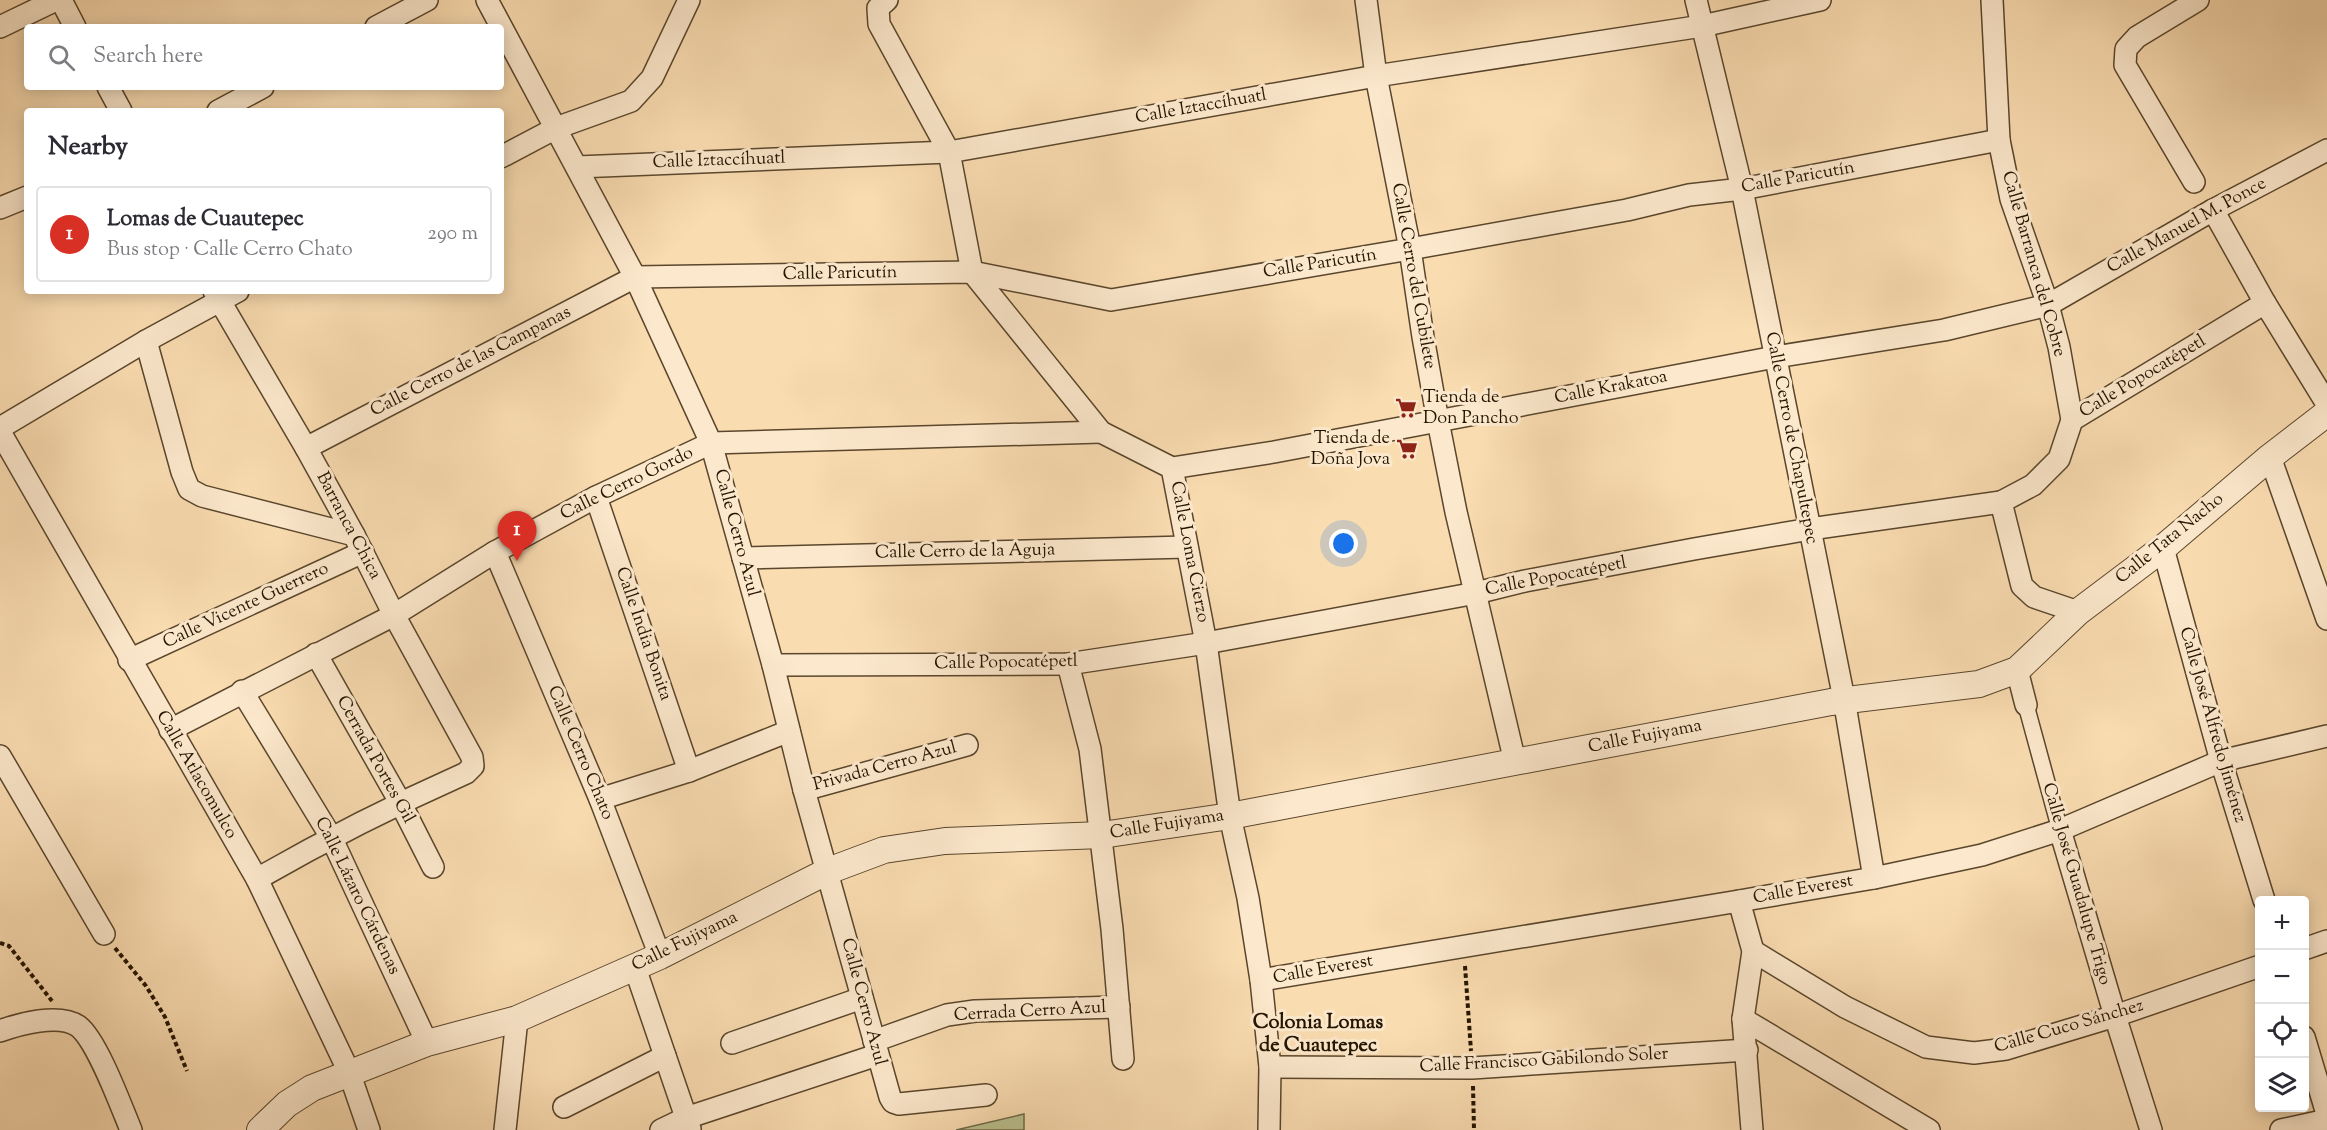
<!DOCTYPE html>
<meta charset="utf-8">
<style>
:root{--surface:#fff;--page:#f7f7f7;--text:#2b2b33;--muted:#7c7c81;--line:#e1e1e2;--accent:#d93025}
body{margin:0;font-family:"Sorts Mill Goudy",serif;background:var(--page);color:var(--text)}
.controls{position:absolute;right:18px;bottom:18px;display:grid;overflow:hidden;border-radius:6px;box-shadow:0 3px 15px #0003}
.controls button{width:54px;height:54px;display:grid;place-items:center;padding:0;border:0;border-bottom:2px solid var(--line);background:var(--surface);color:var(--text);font:30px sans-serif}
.you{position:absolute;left:1344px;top:544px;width:21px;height:21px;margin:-15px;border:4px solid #fff;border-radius:50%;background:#1a73e8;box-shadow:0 0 0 9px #1a73e833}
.badge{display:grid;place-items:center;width:39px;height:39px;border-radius:50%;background:var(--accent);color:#fff;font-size:20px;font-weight:700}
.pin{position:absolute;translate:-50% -50px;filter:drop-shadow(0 2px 3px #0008)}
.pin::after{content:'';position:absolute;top:32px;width:21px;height:18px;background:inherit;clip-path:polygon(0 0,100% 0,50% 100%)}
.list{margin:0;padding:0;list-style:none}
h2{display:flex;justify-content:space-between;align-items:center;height:78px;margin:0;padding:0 24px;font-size:26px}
h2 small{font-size:20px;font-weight:400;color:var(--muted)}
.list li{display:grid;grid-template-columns:39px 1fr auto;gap:18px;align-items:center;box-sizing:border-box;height:96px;margin:0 12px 12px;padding:0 12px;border:2px solid var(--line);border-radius:6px}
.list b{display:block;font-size:22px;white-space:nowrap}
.list p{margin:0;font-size:20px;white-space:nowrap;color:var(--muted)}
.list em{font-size:20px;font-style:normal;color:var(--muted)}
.icon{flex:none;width:33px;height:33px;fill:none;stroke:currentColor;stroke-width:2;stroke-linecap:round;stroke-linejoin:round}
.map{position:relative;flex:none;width:2327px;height:1130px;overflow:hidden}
.search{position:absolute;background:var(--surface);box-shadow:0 3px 15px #0003;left:24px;top:24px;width:480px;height:66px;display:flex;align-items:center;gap:15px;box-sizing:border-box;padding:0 21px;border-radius:6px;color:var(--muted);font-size:22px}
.panel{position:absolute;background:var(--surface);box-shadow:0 3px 15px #0003;left:24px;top:108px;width:480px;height:186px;border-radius:6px}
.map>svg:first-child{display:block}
.green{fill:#bac28f;stroke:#6f6b48;stroke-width:1.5}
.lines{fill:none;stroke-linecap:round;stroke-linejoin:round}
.pedestrian-casing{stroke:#5a462c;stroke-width:18}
.minor-casing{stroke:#5a462c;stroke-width:24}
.tertiary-casing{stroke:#5a462c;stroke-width:28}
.path{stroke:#241400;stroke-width:4;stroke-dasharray:4.5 3;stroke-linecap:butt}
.pedestrian{stroke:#fce8cc;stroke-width:15}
.minor{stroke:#fce8cc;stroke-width:21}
.tertiary{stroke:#fce8cc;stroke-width:26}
.labels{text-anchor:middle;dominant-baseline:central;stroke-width:6;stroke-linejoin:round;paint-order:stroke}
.street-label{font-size:18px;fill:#241400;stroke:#fce8cc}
.poi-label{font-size:18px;fill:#241400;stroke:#fce8cc;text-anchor:start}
.neighbourhood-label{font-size:20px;font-weight:bold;fill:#241400;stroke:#fce8cc}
</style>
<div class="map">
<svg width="2327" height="1130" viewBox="0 0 2327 1130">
<rect width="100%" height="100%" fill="#fadcb1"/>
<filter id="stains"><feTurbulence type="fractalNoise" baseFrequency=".00333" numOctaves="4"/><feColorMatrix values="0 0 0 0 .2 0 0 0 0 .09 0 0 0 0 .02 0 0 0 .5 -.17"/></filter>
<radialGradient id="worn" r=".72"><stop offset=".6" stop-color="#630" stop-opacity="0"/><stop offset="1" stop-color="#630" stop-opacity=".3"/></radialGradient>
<polygon class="green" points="1024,1114 1024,1130 956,1130"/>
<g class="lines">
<defs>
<polyline id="pedestrian" points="2026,705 2060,830"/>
<g id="minor">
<polyline points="61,0 75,27"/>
<polyline points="487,0 635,277 711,443 773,665 804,790 890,1097 893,1102 899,1104 986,1095"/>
<polyline points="887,0 878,8 879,24 949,152 972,272 1101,432 1172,468 1206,643 1230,816 1248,898 1261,980 1270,1067 1269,1130"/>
<polyline points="1366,0 1376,76 1410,249 1423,337 1438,421 1456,512 1515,762"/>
<polyline points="1696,0 1742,189 1844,699 1874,878"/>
<polyline points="1992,0 1999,140 2011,199 2048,305 2059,347 2072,420"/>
<polyline points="0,27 56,0"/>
<polyline points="376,27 427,0"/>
<polyline points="108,87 121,111"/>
<polyline points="218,111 263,87"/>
<polyline points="501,157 556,128 631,101 652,78 689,0"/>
<polyline points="577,167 949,152 1376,76 1702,26 1820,0"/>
<polyline points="2194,182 2125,65 2126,49 2137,37 2198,0"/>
<polyline points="0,208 27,197"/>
<polyline points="2213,210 2265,303 2327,404"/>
<path d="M214 291 306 448 354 535 394 615 472 757 473 766 466 773C394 805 325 840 257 879"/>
<polyline points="146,341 182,472 189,489 202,496 354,535"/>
<polyline points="0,428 146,341 238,291"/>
<polyline points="0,432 257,879 349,1072 369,1130"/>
<polyline points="306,448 635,277 972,272 1111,300 1410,249 1627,210 1689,195 1742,189 1999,140"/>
<polyline points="2270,457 2327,619"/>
<polyline points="1172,468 1274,452 1775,357 1944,330 2048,305 2213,210 2327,150"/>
<polyline points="596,497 689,771"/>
<polyline points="2001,502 2022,586 2034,597 2078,612"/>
<polyline points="2163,548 2221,761 2264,900"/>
<polyline points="495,552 600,799 660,956"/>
<polyline points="743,558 1187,547"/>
<polyline points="316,654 400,802 433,867"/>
<polyline points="129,660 363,552"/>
<polyline points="1068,664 1090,749 1112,929 1123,1059"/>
<polyline points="773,665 1068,664 1206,643 1476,593 1525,581 1694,549 1810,529 2001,502 2033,485 2059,459 2072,420 2265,303"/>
<polyline points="2017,670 2026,705"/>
<polyline points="242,691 331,837 427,1043"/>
<polyline points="170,730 394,615 495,552 596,497 711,443 1101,432"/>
<polyline points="0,756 104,934"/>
<polyline points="804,790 967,745"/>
<polyline points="600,799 689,771 789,731"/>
<polyline points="2060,830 2115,1016 2151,1130"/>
<polyline points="1739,901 1753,951 1743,1019 1752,1130"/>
<polyline points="2304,949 2327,941"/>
<polyline points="1753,951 1845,1007 1926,1047 1974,1053 2006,1049 2115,1016 2260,966"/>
<polyline points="635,968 690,1129"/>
<polyline points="1261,980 1739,901 1874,878 1982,855 2060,830 2221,761 2327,736"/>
<polyline points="1743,1019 1929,1130"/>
<path d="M0 1031C19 1024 59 1013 78 1026 97 1040 121 1106 131 1130"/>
<polyline points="2304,1037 2327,1114"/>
<polyline points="874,1041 947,1015 975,1011 1119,1007"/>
<polyline points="732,1043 862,998"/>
<polyline points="1270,1067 1472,1068 1747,1050"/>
<polyline points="564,1107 665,1056"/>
<polyline points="505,1130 517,1019"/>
<polyline points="661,1130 686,1118 877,1055"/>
<polyline points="2281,1130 2327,1120"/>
</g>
<polyline id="tertiary" points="260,1130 287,1104 312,1088 427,1043 517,1019 660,956 828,871 884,850 945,841 1102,835 1230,816 1831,702 1979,684 2017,670 2078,612 2163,548 2270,457 2327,413"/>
</defs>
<use href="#pedestrian" class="pedestrian-casing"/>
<use href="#minor" class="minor-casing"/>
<use href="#tertiary" class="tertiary-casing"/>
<g class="path">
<polyline points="0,943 9,946 52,1001"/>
<polyline points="115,948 146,986 165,1017 187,1071"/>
<polyline points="1465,966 1471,1051"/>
<polyline points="1473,1086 1474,1130"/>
</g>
<use href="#pedestrian" class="pedestrian"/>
<use href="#minor" class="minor"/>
<use href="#tertiary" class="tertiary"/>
</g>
<defs>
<symbol id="supermarket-bare" viewBox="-9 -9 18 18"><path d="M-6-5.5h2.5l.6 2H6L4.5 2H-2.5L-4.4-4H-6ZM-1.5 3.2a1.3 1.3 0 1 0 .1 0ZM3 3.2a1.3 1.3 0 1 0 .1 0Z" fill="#8f2418" stroke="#fce8cc" stroke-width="2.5" paint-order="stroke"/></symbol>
</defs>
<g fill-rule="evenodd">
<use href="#supermarket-bare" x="1391" y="393" width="30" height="30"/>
<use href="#supermarket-bare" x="1392" y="434" width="30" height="30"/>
</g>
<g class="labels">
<g class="street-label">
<text transform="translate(1201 107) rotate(-10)">Calle Iztaccíhuatl</text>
<text transform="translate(719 161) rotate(-2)">Calle Iztaccíhuatl</text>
<text transform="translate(1798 178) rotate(-10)">Calle Paricutín</text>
<text transform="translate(2187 226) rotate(-29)">Calle Manuel M. Ponce</text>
<text transform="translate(1320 264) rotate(-9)">Calle Paricutín</text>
<text transform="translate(2033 264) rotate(74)">Calle Barranca del Cobre</text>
<text transform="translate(840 274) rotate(-1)">Calle Paricutín</text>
<text transform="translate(1413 276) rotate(80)">Calle Cerro del Cubilete</text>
<text transform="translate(471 362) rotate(-27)">Calle Cerro de las Campanas</text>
<text transform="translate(2143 377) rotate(-31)">Calle Popocatépetl</text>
<text transform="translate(1611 388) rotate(-11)">Calle Krakatoa</text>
<text transform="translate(1791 438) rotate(79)">Calle Cerro de Chapultepec</text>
<text transform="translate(627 484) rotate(-26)">Calle Cerro Gordo</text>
<text transform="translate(348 526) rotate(62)">Barranca Chica</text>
<text transform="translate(736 533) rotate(75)">Calle Cerro Azul</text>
<text transform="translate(2170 539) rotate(-39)">Calle Tata Nacho</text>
<text transform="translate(965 552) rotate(-1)">Calle Cerro de la Aguja</text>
<text transform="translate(1189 552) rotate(79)">Calle Loma Cierzo</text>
<text transform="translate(1556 577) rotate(-11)">Calle Popocatépetl</text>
<text transform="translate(246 606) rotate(-25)">Calle Vicente Guerrero</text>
<text transform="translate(643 634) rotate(71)">Calle India Bonita</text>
<text transform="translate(1006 663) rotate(-1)">Calle Popocatépetl</text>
<text transform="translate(2212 725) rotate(74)">Calle José Alfredo Jiménez</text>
<text transform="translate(1645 737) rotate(-11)">Calle Fujiyama</text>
<text transform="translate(580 753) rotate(67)">Calle Cerro Chato</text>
<text transform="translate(375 760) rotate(61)">Cerrada Portes Gil</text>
<text transform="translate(885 767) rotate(-15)">Privada Cerro Azul</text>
<text transform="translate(196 775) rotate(60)">Calle Atlacomulco</text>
<text transform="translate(1167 825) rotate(-9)">Calle Fujiyama</text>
<text transform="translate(2076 884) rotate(74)">Calle José Guadalupe Trigo</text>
<text transform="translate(1803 890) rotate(-10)">Calle Everest</text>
<text transform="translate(357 896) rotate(64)">Calle Lázaro Cárdenas</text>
<text transform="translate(685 942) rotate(-26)">Calle Fujiyama</text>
<text transform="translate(1323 970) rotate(-10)">Calle Everest</text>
<text transform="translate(863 1002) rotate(75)">Calle Cerro Azul</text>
<text transform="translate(1030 1012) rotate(-3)">Cerrada Cerro Azul</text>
<text transform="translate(2069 1027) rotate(-16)">Calle Cuco Sánchez</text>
<text transform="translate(1544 1061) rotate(-3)">Calle Francisco Gabilondo Soler</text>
</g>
<g class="poi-label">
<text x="1423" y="398">Tienda de<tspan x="1423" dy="21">Don Pancho</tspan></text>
<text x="1390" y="439" text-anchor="end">Tienda de<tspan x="1390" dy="21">Doña Jova</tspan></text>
</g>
<g class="neighbourhood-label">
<text x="1318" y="1023">Colonia Lomas<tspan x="1318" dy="23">de Cuautepec</tspan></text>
</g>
</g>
<rect width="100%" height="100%" filter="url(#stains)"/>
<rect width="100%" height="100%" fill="url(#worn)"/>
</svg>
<div class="controls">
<button>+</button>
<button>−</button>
<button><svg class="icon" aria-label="locate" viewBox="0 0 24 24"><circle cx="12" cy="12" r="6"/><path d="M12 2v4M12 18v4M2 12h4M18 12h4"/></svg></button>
<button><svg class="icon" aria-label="layers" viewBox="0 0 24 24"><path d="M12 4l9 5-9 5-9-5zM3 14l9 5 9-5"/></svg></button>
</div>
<div class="you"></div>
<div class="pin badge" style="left:517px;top:561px">1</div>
<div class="search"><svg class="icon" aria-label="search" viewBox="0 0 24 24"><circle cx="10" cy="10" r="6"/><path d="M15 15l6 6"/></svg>Search here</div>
<section class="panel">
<h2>Nearby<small></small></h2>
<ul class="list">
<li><span class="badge">1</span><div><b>Lomas de Cuautepec</b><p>Bus stop · Calle Cerro Chato</p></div><em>290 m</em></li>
</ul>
</section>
</div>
